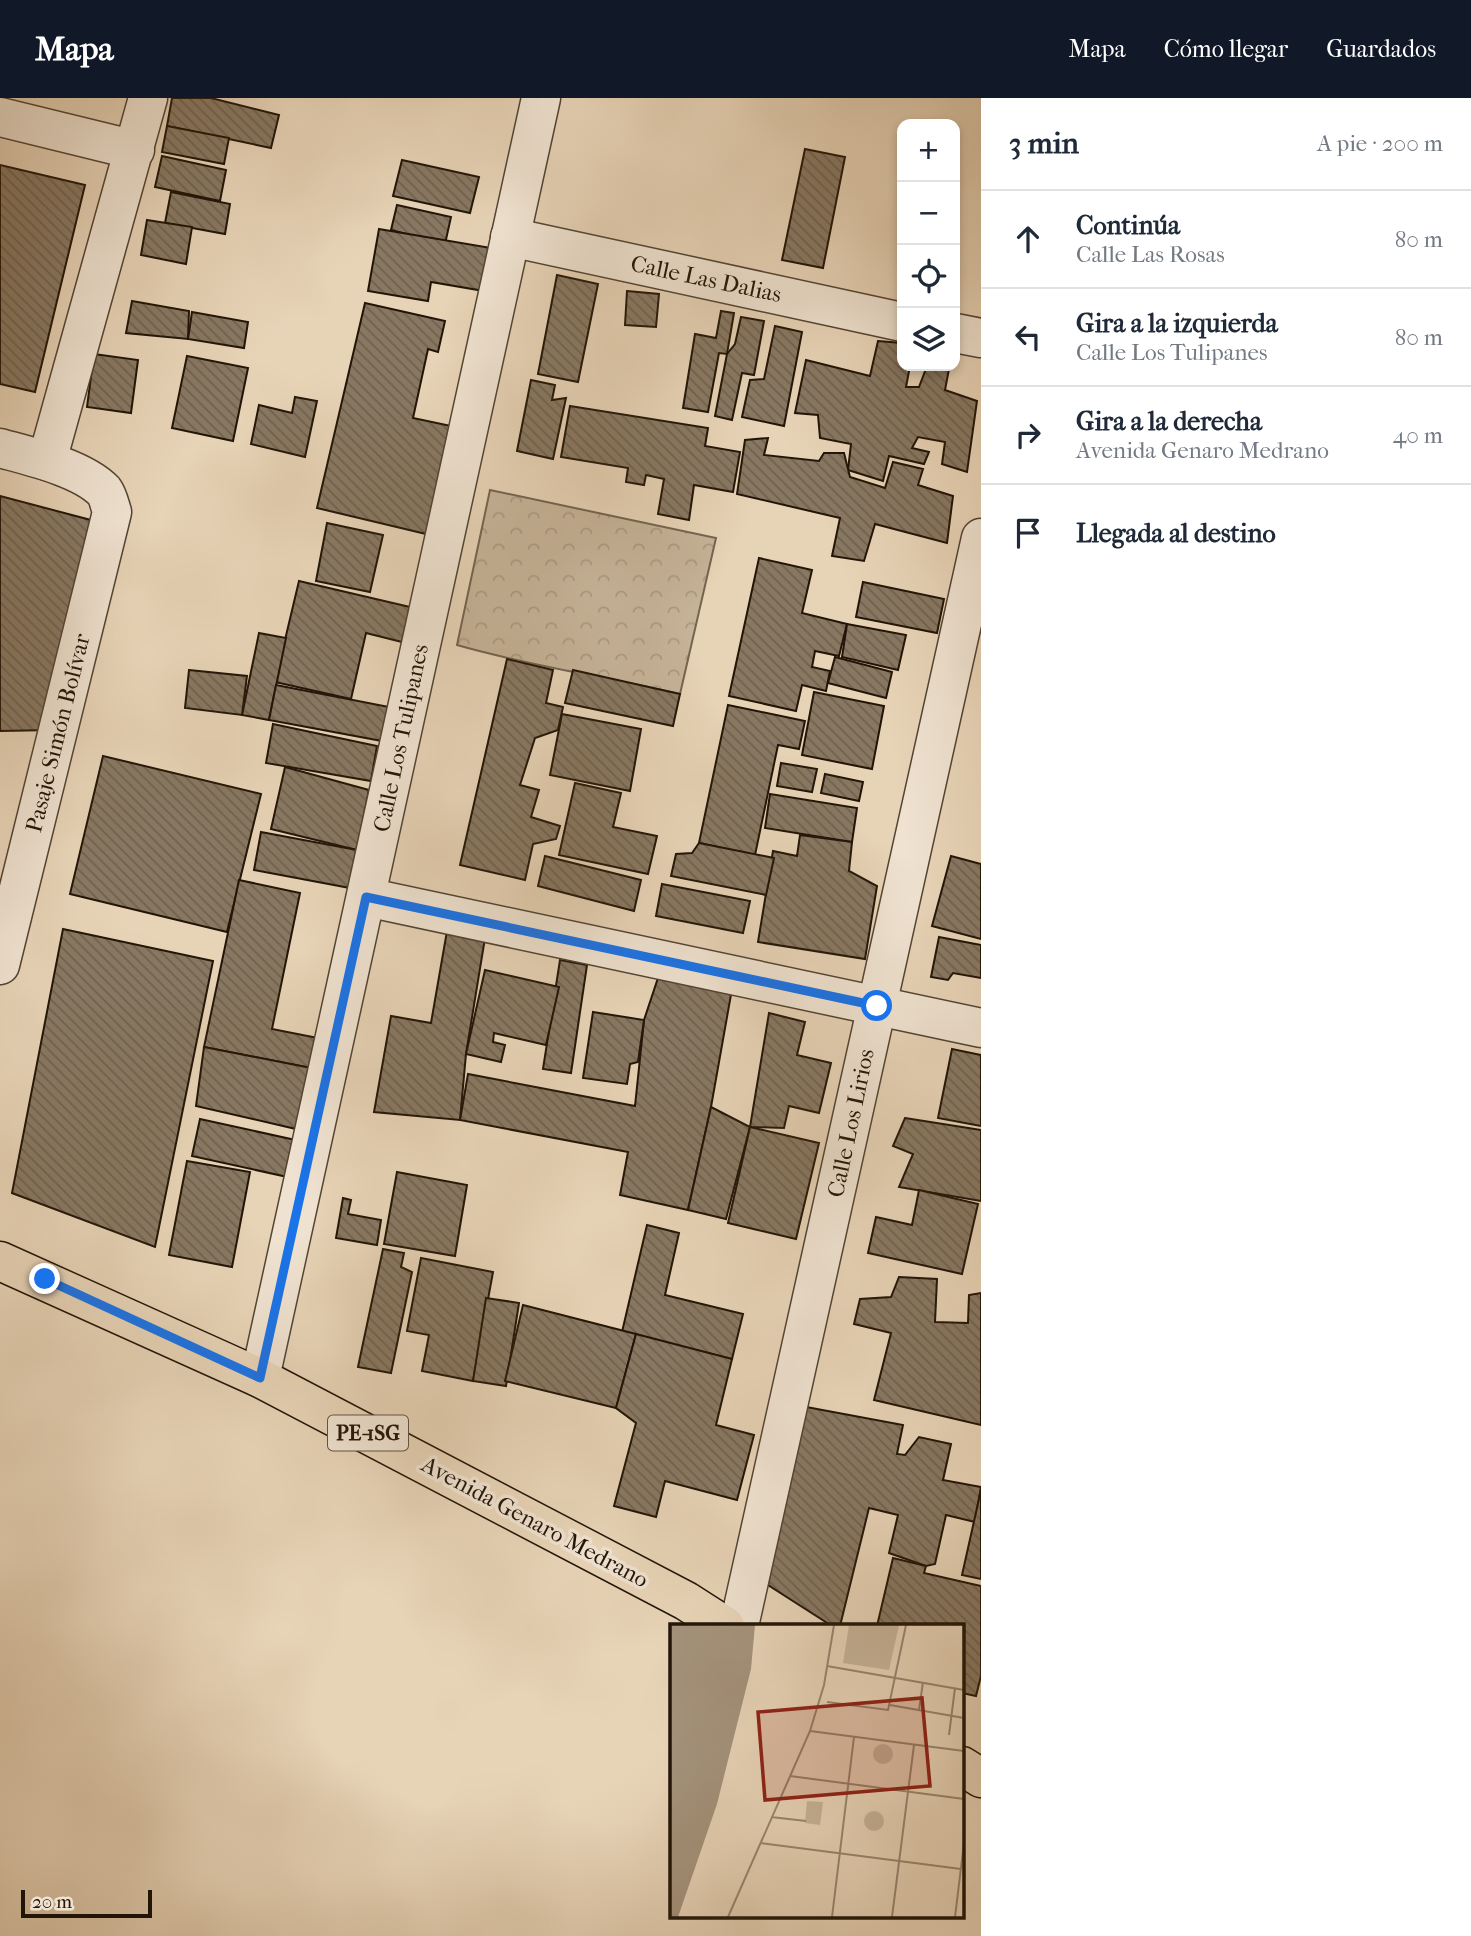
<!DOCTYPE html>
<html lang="es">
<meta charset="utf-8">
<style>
:root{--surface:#fff;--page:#f2f2f3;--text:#1f2937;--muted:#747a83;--line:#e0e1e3;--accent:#111827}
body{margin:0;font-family:"IM FELL French Canon",serif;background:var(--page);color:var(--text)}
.controls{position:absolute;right:21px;top:21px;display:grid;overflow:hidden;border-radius:14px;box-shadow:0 4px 10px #0003}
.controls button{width:63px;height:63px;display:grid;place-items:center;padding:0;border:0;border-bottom:2px solid var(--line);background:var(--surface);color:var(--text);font:35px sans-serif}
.scale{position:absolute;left:21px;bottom:18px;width:131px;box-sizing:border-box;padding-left:7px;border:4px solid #221508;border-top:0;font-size:19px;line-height:24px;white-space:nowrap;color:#221508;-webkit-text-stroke:5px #efe2d0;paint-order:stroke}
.stop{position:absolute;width:21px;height:21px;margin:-16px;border:5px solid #1a73e8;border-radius:50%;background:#fff}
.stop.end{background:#1a73e8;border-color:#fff;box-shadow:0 2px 7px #0008}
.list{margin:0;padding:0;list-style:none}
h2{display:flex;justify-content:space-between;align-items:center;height:91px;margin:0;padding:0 28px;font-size:30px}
h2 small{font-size:23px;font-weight:400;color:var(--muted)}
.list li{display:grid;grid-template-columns:46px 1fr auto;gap:21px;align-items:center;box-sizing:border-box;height:98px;padding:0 28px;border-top:2px solid var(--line)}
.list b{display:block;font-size:26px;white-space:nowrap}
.list p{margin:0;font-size:23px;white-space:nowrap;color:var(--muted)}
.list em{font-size:23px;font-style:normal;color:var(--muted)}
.icon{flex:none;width:38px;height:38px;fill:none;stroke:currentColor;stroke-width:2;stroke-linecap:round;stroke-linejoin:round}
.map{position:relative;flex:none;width:981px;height:1838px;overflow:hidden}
header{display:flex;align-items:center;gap:42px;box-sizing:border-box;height:98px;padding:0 35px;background:var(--accent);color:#fff}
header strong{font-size:33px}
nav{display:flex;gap:38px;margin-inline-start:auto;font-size:24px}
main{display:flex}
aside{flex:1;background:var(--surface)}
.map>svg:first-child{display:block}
.park{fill:url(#park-crowns);stroke:#746450;stroke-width:2}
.building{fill:url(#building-back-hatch);stroke:#221508;stroke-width:2}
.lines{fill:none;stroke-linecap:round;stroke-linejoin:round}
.minor-casing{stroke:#534434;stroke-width:41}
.primary-casing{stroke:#221508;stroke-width:41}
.minor{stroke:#efe2d0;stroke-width:38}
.primary{stroke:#e7d3b6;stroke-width:38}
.route{stroke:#1a73e8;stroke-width:9}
.labels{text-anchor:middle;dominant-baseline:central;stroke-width:7;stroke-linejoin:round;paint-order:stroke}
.shield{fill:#efe2d0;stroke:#605244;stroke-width:2}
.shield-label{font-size:21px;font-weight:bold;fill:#221508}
.street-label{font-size:23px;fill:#221508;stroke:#efe2d0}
.inset-road{fill:none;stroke:#988770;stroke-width:2}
.view{fill:#8f2418;fill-opacity:0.15;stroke:#8f2418;stroke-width:3.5}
.inset-edge{fill:none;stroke:#221508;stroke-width:3.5}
</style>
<header>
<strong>Mapa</strong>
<nav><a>Mapa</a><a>Cómo llegar</a><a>Guardados</a></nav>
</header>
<main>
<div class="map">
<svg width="981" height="1838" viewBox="0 0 981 1838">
<defs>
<pattern id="park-crowns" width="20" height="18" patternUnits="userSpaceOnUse" patternTransform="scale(1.75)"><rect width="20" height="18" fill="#c6b398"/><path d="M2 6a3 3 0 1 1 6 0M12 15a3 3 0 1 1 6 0" fill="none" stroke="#aa9982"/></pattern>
<pattern id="building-back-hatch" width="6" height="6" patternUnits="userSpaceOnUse" patternTransform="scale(1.75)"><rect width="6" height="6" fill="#887862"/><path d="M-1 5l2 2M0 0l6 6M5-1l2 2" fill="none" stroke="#6f614f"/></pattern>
</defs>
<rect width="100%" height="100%" fill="#e7d3b6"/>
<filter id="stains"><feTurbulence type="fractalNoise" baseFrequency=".00286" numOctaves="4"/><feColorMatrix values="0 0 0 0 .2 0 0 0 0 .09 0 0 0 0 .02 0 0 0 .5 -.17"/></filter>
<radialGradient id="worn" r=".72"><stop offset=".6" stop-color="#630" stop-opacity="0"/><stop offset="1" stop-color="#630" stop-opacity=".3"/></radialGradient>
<path class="park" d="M490 392 716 440 680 596C606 579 530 568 457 547Z"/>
<g class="building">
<polygon points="172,0 211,0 279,17 271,50 167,28"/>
<polygon points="167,28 229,40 224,66 162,54"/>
<polygon points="805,51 845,59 823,170 782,162"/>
<polygon points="162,58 226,72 220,103 155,89"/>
<polygon points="402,62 479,79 470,115 393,98"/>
<polygon points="0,67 85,87 35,294 0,286"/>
<polygon points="171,94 230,106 225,136 165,125"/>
<polygon points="397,107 451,119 445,146 391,132"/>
<polygon points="147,122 192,129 186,166 141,157"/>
<polygon points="379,131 491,150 484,193 431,184 428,203 368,193"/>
<polygon points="557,177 598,186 578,284 538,276"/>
<polygon points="627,193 659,196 656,229 625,227"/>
<polygon points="132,203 189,213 188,241 126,235"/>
<polygon points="365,205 445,223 438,254 428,251 413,320 451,328 426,436 317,410"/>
<polygon points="721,213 734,215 727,256 719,255 708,314 683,310 695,236 716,240"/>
<polygon points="192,214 248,224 244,250 188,241"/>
<polygon points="741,219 764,223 754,277 742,275 732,322 715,318 727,256 735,246"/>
<polygon points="775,228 802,234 784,328 742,319 750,282 764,281"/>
<polygon points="878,243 902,245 902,268 910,268 906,289 919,289 927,268 943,268 949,271 945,292 977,303 967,374 942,366 945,344 918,339 912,350 929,354 924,366 889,358 883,383 848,372 851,346 820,340 818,317 795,315 806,262 870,278"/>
<polygon points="94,256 138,262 131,315 87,309"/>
<polygon points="187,258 248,270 233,343 172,330"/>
<polygon points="531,282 555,287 552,302 566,300 553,361 517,353"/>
<polygon points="295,299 317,303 305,359 251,346 259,307 292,315"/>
<polygon points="570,308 708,330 705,348 740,354 733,394 694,387 689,422 658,416 664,381 646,377 644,387 626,384 628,370 561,359"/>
<polygon points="768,340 764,357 819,363 824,355 844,355 850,379 885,390 893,364 923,371 918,387 953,398 947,445 875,426 864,463 832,458 840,420 737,396 745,342"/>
<polygon points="0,398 106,426 52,632 0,633"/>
<polygon points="327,425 383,437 370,494 316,483"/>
<polygon points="759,460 812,472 802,515 847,526 839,558 815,553 812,569 830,573 826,593 802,587 796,613 729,598"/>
<polygon points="299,483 410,509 402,544 366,535 351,601 275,584"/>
<polygon points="863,484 944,501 937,535 856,519"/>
<polygon points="847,526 906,537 898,572 842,559"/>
<polygon points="259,535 286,540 269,622 242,617"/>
<polygon points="835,559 892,574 886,600 828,585"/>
<polygon points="507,561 553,572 546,605 563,609 558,632 535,640 520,687 539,692 531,719 560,728 556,741 533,746 525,782 460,767"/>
<polygon points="189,572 247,578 242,617 185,610"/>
<polygon points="573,572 680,596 673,628 565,605"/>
<polygon points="276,587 389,609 382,643 269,622"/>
<polygon points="814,594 884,608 872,671 802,657"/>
<polygon points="728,607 805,623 799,651 778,647 755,757 699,745"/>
<polygon points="562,616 641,631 630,693 550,677"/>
<polygon points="273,626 377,648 371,683 266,665"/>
<polygon points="103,658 261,696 227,834 70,796"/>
<polygon points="781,665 817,671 812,694 777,688"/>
<polygon points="285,669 369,692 357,752 271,731"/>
<polygon points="825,676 863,684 859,703 821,695"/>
<polygon points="575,685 621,695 613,729 657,738 648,776 559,757"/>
<polygon points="770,696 857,710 852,744 765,730"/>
<polygon points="261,734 357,752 350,790 254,772"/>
<polygon points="800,737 852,744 849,773 877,788 865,861 758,844 773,753 797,758"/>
<polygon points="699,745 774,760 766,797 671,778 676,756 692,755"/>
<polygon points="545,758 641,782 634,813 538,788"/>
<polygon points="951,758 981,766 981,841 932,828"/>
<polygon points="239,782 300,795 272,931 318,940 311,970 204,949"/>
<polygon points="662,786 750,803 743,835 656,818"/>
<polygon points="63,831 213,863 155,1149 12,1095"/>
<polygon points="447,833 485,840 466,956 460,1022 374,1014 391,918 431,925"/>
<polygon points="939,839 981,847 981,880 953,875 948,882 931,879"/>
<polygon points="560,862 587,867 571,975 543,971"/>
<polygon points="485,872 559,889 546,947 494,935 493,944 505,947 501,964 466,956"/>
<polygon points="659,877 732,891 711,1009 688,1112 620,1097 628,1054 460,1022 468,976 635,1008 644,922"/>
<polygon points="593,914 644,922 638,964 630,966 627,986 583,980"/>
<polygon points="769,915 805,924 797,957 831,965 819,1015 789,1008 784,1030 750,1029"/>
<polygon points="204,949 311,970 296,1031 196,1008"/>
<polygon points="952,951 981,957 981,1028 938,1020"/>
<polygon points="711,1009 750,1029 726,1121 688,1112"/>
<polygon points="905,1020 981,1032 981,1103 899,1089 913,1056 893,1048"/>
<polygon points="200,1021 300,1043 292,1080 192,1058"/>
<polygon points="750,1029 819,1045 796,1141 728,1125"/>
<polygon points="187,1063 250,1074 232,1169 169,1157"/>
<polygon points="397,1074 467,1087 455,1158 384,1146"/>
<polygon points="919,1092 978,1106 962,1176 868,1155 876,1119 912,1127"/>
<polygon points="343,1100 351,1102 348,1116 381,1122 377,1147 336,1140"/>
<polygon points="647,1127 679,1135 665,1197 743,1216 732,1261 622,1234"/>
<polygon points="383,1151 404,1155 401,1169 412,1174 391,1275 358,1269"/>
<polygon points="421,1160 493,1174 473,1283 422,1273 429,1237 407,1233"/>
<polygon points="899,1179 937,1181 935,1224 968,1225 969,1197 981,1195 981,1327 874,1302 891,1235 854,1226 860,1201 891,1199"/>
<polygon points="486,1200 519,1205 506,1288 473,1283"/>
<polygon points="523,1207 636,1236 616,1310 505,1283"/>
<polygon points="636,1236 732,1261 716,1327 754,1337 737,1402 665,1383 656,1419 614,1408 636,1325 616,1310"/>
<polygon points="801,1308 903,1327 897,1356 905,1357 919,1339 951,1346 943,1382 981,1389 975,1424 946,1417 935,1466 926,1468 889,1455 898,1417 869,1410 840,1528 832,1528 768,1487"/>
<polygon points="981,1392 981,1481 962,1477"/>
<polygon points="893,1460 926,1468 924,1475 981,1488 981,1578 976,1598 962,1595 962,1528 877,1528"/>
</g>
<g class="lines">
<defs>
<g id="minor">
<polyline points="0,19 135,52"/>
<polyline points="510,139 902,224"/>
<polyline points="955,235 981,240"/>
<path d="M0 350C29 358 82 370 104 393 108 398 110 408 112 414L0 867"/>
<polyline points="47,363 148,0"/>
<polyline points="366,799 981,930"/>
<polyline points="260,1280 541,0"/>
<polyline points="739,1528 981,440"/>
</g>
<g id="primary">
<polyline points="0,1163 260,1280 686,1503 725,1528"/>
<polyline points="962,1668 981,1680"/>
</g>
</defs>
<use href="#minor" class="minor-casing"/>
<use href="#primary" class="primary-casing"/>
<use href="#minor" class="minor"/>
<use href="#primary" class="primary"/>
</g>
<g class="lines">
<polyline class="route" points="45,1181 260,1280 366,799 877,908"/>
</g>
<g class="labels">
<rect class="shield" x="328" y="1317.5" width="80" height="35" rx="5"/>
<g class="shield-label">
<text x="368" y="1335">PE-1SG</text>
</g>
<g class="street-label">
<text transform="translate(706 181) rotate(12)">Calle Las Dalias</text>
<text transform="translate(58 635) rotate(-76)">Pasaje Simón Bolívar</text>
<text transform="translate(401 640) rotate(-78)">Calle Los Tulipanes</text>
<text transform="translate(851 1025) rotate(-78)">Calle Los Lirios</text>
<text transform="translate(535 1424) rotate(28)">Avenida Genaro Medrano</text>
</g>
</g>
<g transform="translate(670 1526)">
<rect width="294" height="294" fill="#e7d3b6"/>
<path d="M179 1H229L219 46 173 39ZM203 130a10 10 0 1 1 20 0a10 10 0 1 1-20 0ZM137 177 153 178 150 201 135 199ZM194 197a10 10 0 1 1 20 0a10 10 0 1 1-20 0Z" fill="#c6b398"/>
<path d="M0 1H85L81 45 47 180 8 293H0Z" fill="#a4927b"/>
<path class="inset-road" d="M157 42 294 66M157 78 218 86 236 1M220 81 294 94M249 86 253 58M140 107 294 127M279 111 285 64M120 152 294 175M101 193 136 197M90 219 291 245M58 293 140 107 154 61 164 1M162 293 184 113M222 293 244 121M285 293 294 219"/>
<path class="view" d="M252 74 260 162 95 176 88 88Z"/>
<rect width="294" height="294" class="inset-edge"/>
</g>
<rect width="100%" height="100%" filter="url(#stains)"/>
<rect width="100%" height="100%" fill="url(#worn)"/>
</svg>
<div class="controls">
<button>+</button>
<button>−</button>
<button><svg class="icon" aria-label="locate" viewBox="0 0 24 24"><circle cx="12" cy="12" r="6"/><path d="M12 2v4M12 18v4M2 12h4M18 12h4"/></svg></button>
<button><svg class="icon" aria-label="layers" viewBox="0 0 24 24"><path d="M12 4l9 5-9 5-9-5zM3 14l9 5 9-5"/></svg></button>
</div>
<div class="scale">20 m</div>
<div class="stop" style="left:877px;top:908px"></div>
<div class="stop end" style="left:45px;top:1181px"></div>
</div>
<aside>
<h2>3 min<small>A pie · 200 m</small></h2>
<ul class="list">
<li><svg class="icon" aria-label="ahead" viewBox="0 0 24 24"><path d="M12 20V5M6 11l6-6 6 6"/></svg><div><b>Continúa</b><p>Calle Las Rosas</p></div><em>80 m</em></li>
<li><svg class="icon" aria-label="left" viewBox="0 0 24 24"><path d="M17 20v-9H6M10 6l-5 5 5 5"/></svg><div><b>Gira a la izquierda</b><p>Calle Los Tulipanes</p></div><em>80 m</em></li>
<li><svg class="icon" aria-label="right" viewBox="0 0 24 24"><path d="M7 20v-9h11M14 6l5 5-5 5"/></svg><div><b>Gira a la derecha</b><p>Avenida Genaro Medrano</p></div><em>40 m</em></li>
<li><svg class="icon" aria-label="arrive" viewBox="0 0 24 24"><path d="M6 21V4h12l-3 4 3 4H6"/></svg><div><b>Llegada al destino</b></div></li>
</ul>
</aside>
</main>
